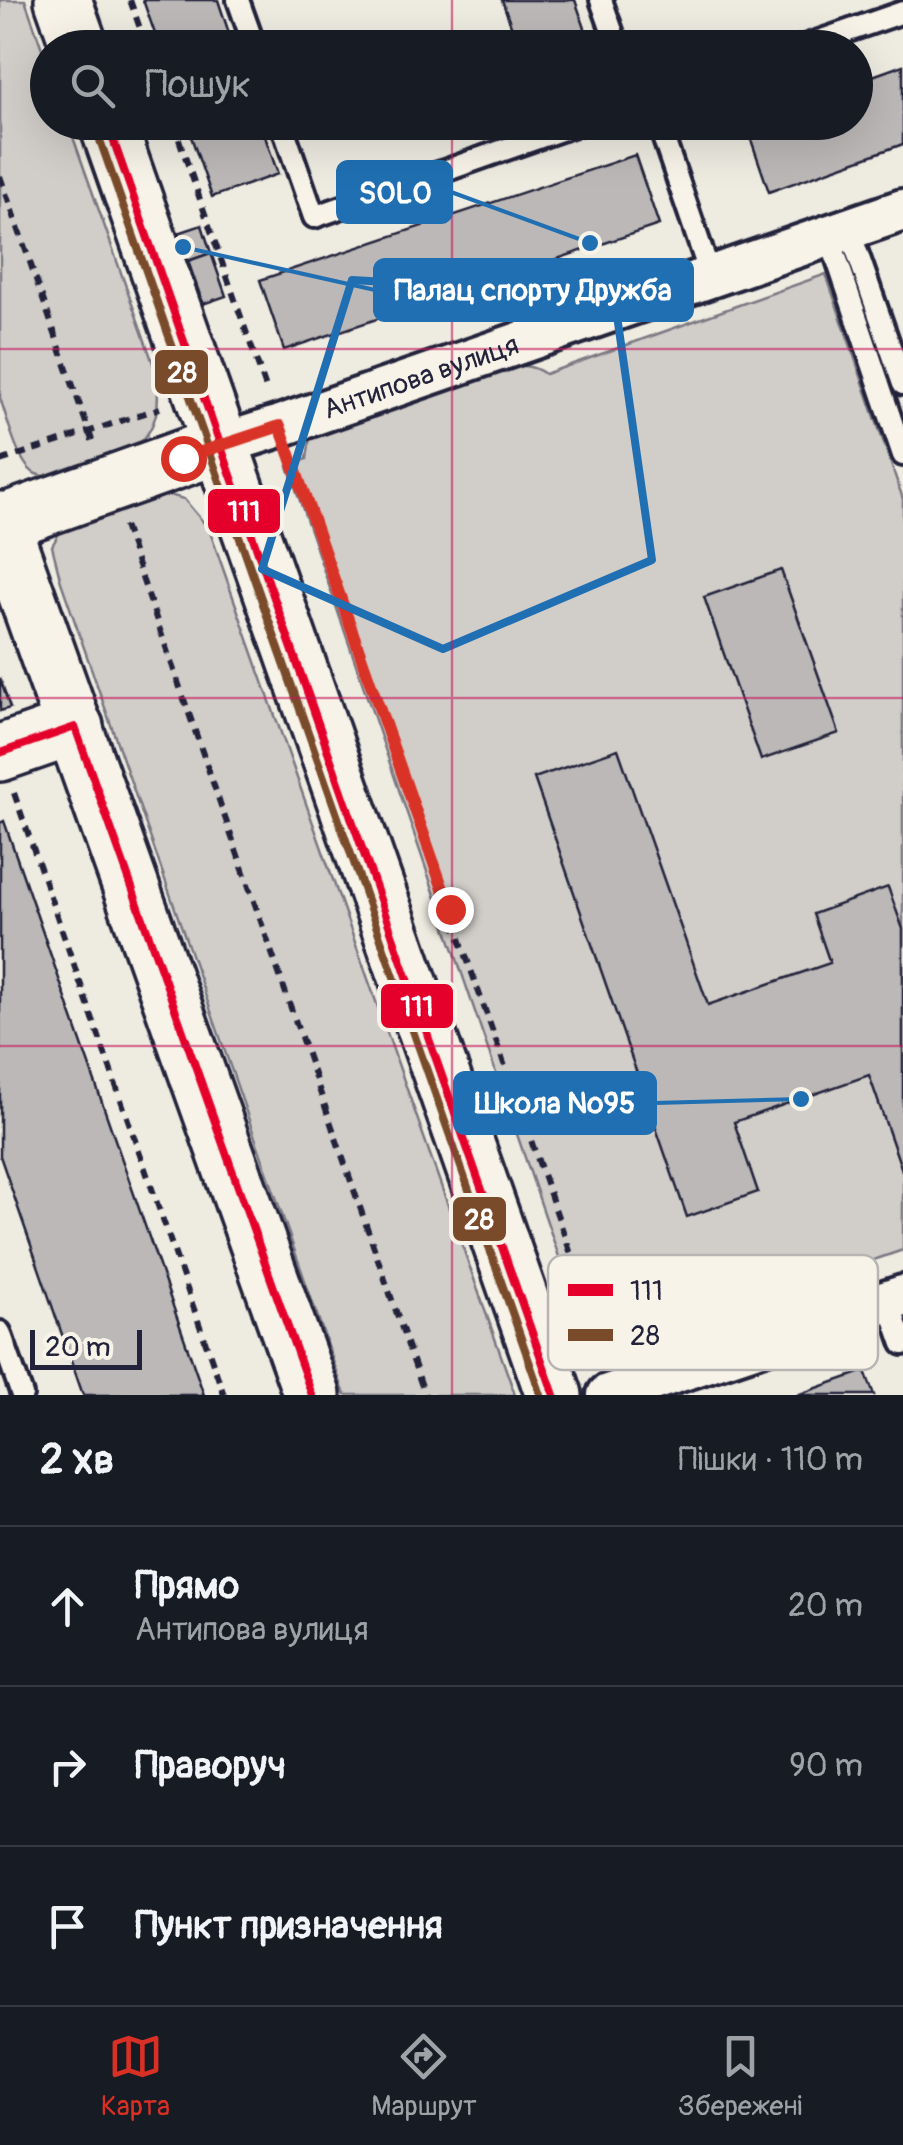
<!DOCTYPE html>
<html lang="uk">
<meta charset="utf-8">
<style>
:root{--surface:#171b24;--page:#242831;--text:#f1f3f6;--muted:#9ea1a6;--line:#363941;--accent:#d93025}
body{margin:0;font-family:Pangolin,sans-serif;background:var(--page);color:var(--text)}
.scale{position:absolute;left:30px;bottom:25px;width:112px;box-sizing:border-box;padding-left:10px;border:5px solid #22223b;border-top:0;font-size:28px;line-height:35px;white-space:nowrap;color:#22223b;-webkit-text-stroke:8px #f7f3e8;paint-order:stroke}
.stop{position:absolute;width:30px;height:30px;margin:-22px;border:8px solid #d93025;border-radius:50%;background:#fff}
.stop.end{background:#d93025;border-color:#fff;box-shadow:0 2px 10px #0008}
.list{margin:0;padding:0;list-style:none}
h2{display:flex;justify-content:space-between;align-items:center;height:130px;margin:0;padding:0 40px;font-size:42px}
h2 small{font-size:32px;font-weight:400;color:var(--muted)}
.list li{display:grid;grid-template-columns:65px 1fr auto;gap:30px;align-items:center;box-sizing:border-box;height:160px;padding:0 40px;border-top:2px solid var(--line)}
.list b{display:block;font-size:38px;white-space:nowrap}
.list p{margin:0;font-size:32px;white-space:nowrap;color:var(--muted)}
.list em{font-size:32px;font-style:normal;color:var(--muted)}
.icon{flex:none;width:55px;height:55px;fill:none;stroke:currentColor;stroke-width:2;stroke-linecap:round;stroke-linejoin:round}
.map{position:relative;flex:none;width:903px;height:1395px;overflow:hidden}
.search{position:absolute;background:var(--surface);box-shadow:0 10px 40px #0002;left:30px;right:30px;top:30px;height:110px;display:flex;align-items:center;gap:25px;box-sizing:border-box;padding:0 35px;border-radius:55px;color:var(--muted);font-size:38px}
.sheet{height:610px;background:var(--surface)}
nav{display:flex;justify-content:space-around;align-items:center;box-sizing:border-box;height:140px;border-top:2px solid var(--line);background:var(--surface);font-size:28px;color:var(--muted)}
nav a{display:grid;justify-items:center;gap:5px}
nav .on{color:var(--accent)}
.map>svg:first-child{display:block}
.green{fill:#d1cdc9;stroke:#7a7882;stroke-width:2.5}
.building{fill:#bbb8b7;stroke:#22223b;stroke-width:2.5}
.lines{fill:none;stroke-linecap:round;stroke-linejoin:round}
.lane-casing{stroke:#22223b;stroke-width:28}
.street-casing{stroke:#22223b;stroke-width:48}
.secondary-casing{stroke:#22223b;stroke-width:62}
.path{stroke:#22223b;stroke-width:6;stroke-dasharray:10 8;stroke-linecap:butt}
.lane{stroke:#f7f3e8;stroke-width:20}
.street{stroke:#f7f3e8;stroke-width:40}
.secondary{stroke:#f7f3e8;stroke-width:55}
.bus-1-casing{stroke:#f7f3e8;stroke-width:15}
.bus-2-casing{stroke:#f7f3e8;stroke-width:15}
.bus-1{stroke:#e4002b;stroke-width:8}
.bus-2{stroke:#7a4b2a;stroke-width:8}
.route{stroke:#d93025;stroke-width:12}
.marked{fill:none;stroke:#1f6fb2;stroke-width:8;stroke-linejoin:round}
.grid{fill:none;stroke:#c2185b;stroke-width:2.5;stroke-opacity:0.55}
.labels{text-anchor:middle;dominant-baseline:central;stroke-width:9;stroke-linejoin:round;paint-order:stroke}
.street-label{font-size:28px;fill:#22223b;stroke:#f7f3e8}
.key{fill:#f7f3e8;stroke:#b7b4b4;stroke-width:2.5}
.key-label{font-size:28px;fill:#22223b}
.leader{fill:none;stroke:#1f6fb2;stroke-width:4}
.callout-dot{fill:#1f6fb2;stroke:#f7f3e8;stroke-width:4}
.callout{fill:#1f6fb2;stroke:#1f6fb2;stroke-width:4}
.callout-label{font-size:30px;text-anchor:middle;font-weight:bold;fill:#fff}
.line-badge{stroke:#f7f3e8;stroke-width:4}
.badge-label{font-size:28px;text-anchor:middle;font-weight:bold;fill:#fff}
</style>
<div class="map">
<svg width="903" height="1395" viewBox="0 0 903 1395">
<rect width="100%" height="100%" fill="#eeebe1"/>
<filter id="ink" filterUnits="userSpaceOnUse"><feTurbulence type="fractalNoise" baseFrequency=".01" numOctaves="2"/><feDisplacementMap in="SourceGraphic" scale="20" xChannelSelector="R" yChannelSelector="G"/><feConvolveMatrix kernelMatrix="1 2 1 2 8 2 1 2 1" color-interpolation-filters="sRGB"/></filter>
<g filter="url(#ink)">
<g class="green">
<path d="M0 0H25L47 63 48 122 68 123 153 363C162 397 162 433 126 453 113 460 96 463 82 467 68 472 51 481 36 474 18 466 7 417 0 398Z"/>
<path d="M826 274 903 499V1250L847 1269V1287L836 1305 761 1329 741 1321 668 1341 634 1358 620 1357 613 1354 610 1347 592 1353 288 466 307 459 310 436 502 367C517 365 532 364 545 374Z"/>
<polygon points="158,492 184,499 209,529 515,1395 345,1395 61,582 52,546 66,521"/>
</g>
<g class="building">
<polygon points="143,0 218,0 234,48 160,48"/>
<polygon points="502,0 575,0 592,48 519,48"/>
<polygon points="903,65 903,144 769,192 745,122 856,122 856,82"/>
<polygon points="186,122 260,122 278,174 212,197"/>
<polygon points="635,155 659,225 284,350 260,280"/>
<polygon points="202,225 211,253 188,261 178,233"/>
<polygon points="211,253 226,296 203,304 188,261"/>
<polygon points="781,570 839,733 761,760 704,597"/>
<polygon points="0,678 10,708 0,711"/>
<polygon points="618,749 708,1005 830,963 813,914 888,887 903,929 903,1173 869,1075 734,1122 758,1192 687,1217 534,778"/>
<polygon points="4,821 204,1395 83,1395 0,1156 0,823"/>
<polygon points="865,1371 874,1395 797,1395"/>
</g>
<g class="lines">
<defs>
<g id="lane">
<polyline points="238,0 255,48"/>
<polyline points="601,0 618,48"/>
<polyline points="799,48 903,12"/>
<polyline points="281,122 314,217 583,122"/>
<polyline points="658,122 711,277"/>
<polyline points="849,229 903,384"/>
<polyline points="829,236 903,455"/>
<polyline points="888,1301 903,1344"/>
<polyline points="0,1332 22,1395"/>
</g>
<g id="street">
<path id="s1" d="M220 445 280 426 903 210"/>
<polyline points="608,1395 903,1296"/>
</g>
<g id="secondary">
<polyline points="63,0 80,48"/>
<polyline points="107,122 554,1395"/>
<polyline points="0,520 312,1395"/>
<polyline points="1,523 220,445"/>
<polyline points="0,753 75,727"/>
</g>
</defs>
<use href="#lane" class="lane-casing"/>
<use href="#street" class="street-casing"/>
<use href="#secondary" class="secondary-casing"/>
<g class="path">
<polyline points="130,0 147,48"/>
<polyline points="173,122 268,394"/>
<polyline points="0,176 93,443"/>
<polyline points="0,461 160,408"/>
<polyline points="292,462 607,1356"/>
<polyline points="124,526 425,1395"/>
<polyline points="14,793 224,1395"/>
</g>
<use href="#lane" class="lane"/>
<use href="#street" class="street"/>
<use href="#secondary" class="secondary"/>
<defs>
<g id="bus-1">
<polyline points="107,122 554,1395"/>
<polyline points="0,753 75,727 312,1395"/>
</g>
<polyline id="bus-2" points="95,126 541,1395"/>
</defs>
<use href="#bus-1" class="bus-1-casing"/>
<use href="#bus-2" class="bus-2-casing"/>
<use href="#bus-1" class="bus-1"/>
<use href="#bus-2" class="bus-2"/>
</g>
</g>
<g class="lines" filter="url(#ink)">
<polyline class="route" points="183,458 280,426 450,909"/>
</g>
<path class="marked" d="M352 280 614 295 652 560 443 649 262 569Z"/>
<path class="grid" d="M452 0V48M452 122V1395M0 349H903M0 698H903M0 1046H903"/>
<g class="labels">
<g class="street-label">
<text stroke="none"><textPath href="#s1" startOffset="212">Антипова вулиця</textPath></text>
</g>
</g>
<rect x="548" y="1255" width="330" height="115" rx="15" class="key"/>
<rect x="568" y="1284" width="45" height="12" fill="#e4002b"/>
<rect x="568" y="1329" width="45" height="12" fill="#7a4b2a"/>
<g class="key-label">
<text x="630" y="1300">111</text>
<text x="630" y="1345">28</text>
</g>
<path class="leader" d="M590 243L451 192M183 247L375 290M801 1099L655 1103"/>
<g class="callout-dot">
<circle cx="590" cy="243" r="10"/>
<circle cx="183" cy="247" r="10"/>
<circle cx="801" cy="1099" r="10"/>
</g>
<g class="callout">
<rect x="338" y="162" width="113" height="60" rx="10"/>
<rect x="375" y="260" width="317" height="60" rx="10"/>
<rect x="455" y="1073" width="200" height="60" rx="10"/>
</g>
<g class="callout-label">
<text x="395" y="203">SOLO</text>
<text x="533" y="300">Палац спорту Дружба</text>
<text x="555" y="1113">Школа №95</text>
</g>
<g class="line-badge">
<rect x="153" y="348" width="57" height="48" rx="10" fill="#7a4b2a"/>
<rect x="206" y="487" width="76" height="48" rx="10" fill="#e4002b"/>
<rect x="379" y="982" width="76" height="48" rx="10" fill="#e4002b"/>
<rect x="451" y="1195" width="57" height="48" rx="10" fill="#7a4b2a"/>
</g>
<g class="badge-label">
<text x="182" y="382">28</text>
<text x="244" y="521">111</text>
<text x="417" y="1016">111</text>
<text x="479" y="1229">28</text>
</g>
</svg>
<div class="scale">20 m</div>
<div class="stop" style="left:183px;top:458px"></div>
<div class="stop end" style="left:450px;top:909px"></div>
<div class="search"><svg class="icon" aria-label="search" viewBox="0 0 24 24"><circle cx="10" cy="10" r="6"/><path d="M15 15l6 6"/></svg>Пошук</div>
</div>
<section class="sheet">
<h2>2 хв<small>Пішки · 110 m</small></h2>
<ul class="list">
<li><svg class="icon" aria-label="ahead" viewBox="0 0 24 24"><path d="M12 20V5M6 11l6-6 6 6"/></svg><div><b>Прямо</b><p>Антипова вулиця</p></div><em>20 m</em></li>
<li><svg class="icon" aria-label="right" viewBox="0 0 24 24"><path d="M7 20v-9h11M14 6l5 5-5 5"/></svg><div><b>Праворуч</b></div><em>90 m</em></li>
<li><svg class="icon" aria-label="arrive" viewBox="0 0 24 24"><path d="M6 21V4h12l-3 4 3 4H6"/></svg><div><b>Пункт призначення</b></div></li>
</ul>
</section>
<nav>
<a class="on"><svg class="icon" aria-label="map" viewBox="0 0 24 24"><path d="M3 6l6-2 6 2 6-2v14l-6 2-6-2-6 2zM9 4v14M15 6v14"/></svg>Карта</a>
<a><svg class="icon" aria-label="directions" viewBox="0 0 24 24"><path d="M12 3l9 9-9 9-9-9zM9 14v-3h6M13 9l2 2-2 2"/></svg>Маршрут</a>
<a><svg class="icon" aria-label="saved" viewBox="0 0 24 24"><path d="M7 4h10v16l-5-4-5 4z"/></svg>Збережені</a>
</nav>
